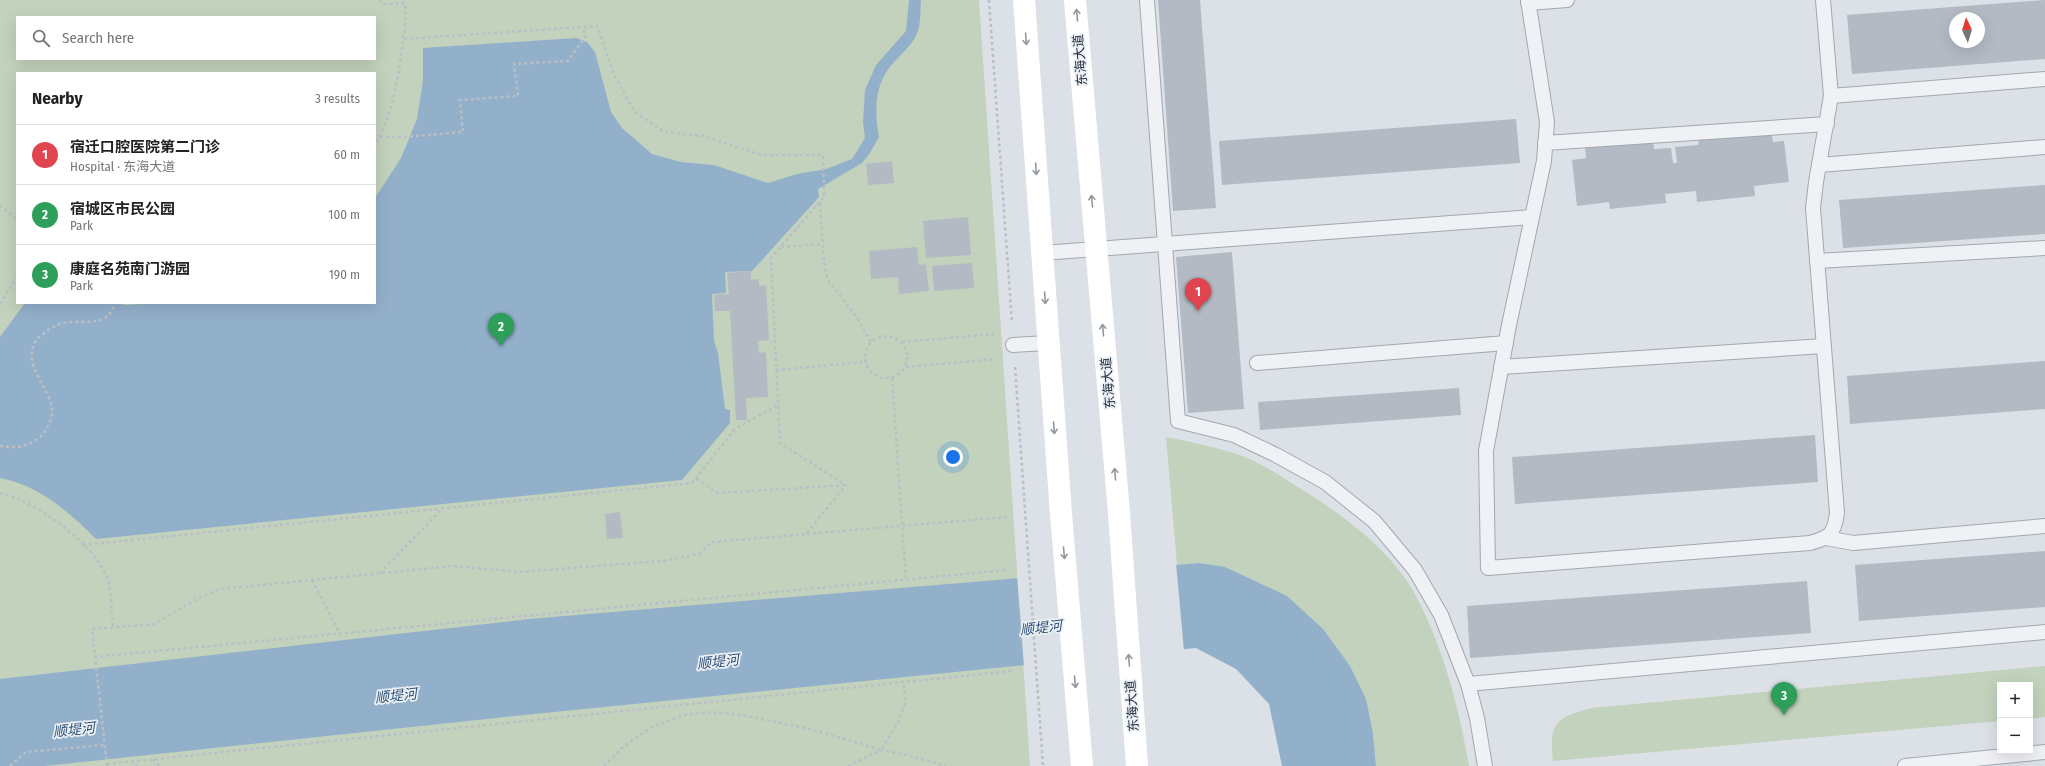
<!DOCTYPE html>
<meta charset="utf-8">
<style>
:root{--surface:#fff;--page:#f2f2f2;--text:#222;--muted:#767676;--line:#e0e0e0;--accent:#7c3aed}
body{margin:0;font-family:"Fira Sans Condensed","Noto Sans SC",sans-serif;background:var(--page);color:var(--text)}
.controls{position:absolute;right:12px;bottom:12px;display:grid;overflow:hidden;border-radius:0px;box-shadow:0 4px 16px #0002}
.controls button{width:36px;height:36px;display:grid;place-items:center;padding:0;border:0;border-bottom:1px solid var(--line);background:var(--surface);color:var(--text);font:20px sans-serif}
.compass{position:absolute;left:1949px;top:12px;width:36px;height:36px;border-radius:50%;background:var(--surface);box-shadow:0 4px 16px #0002;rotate:356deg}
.you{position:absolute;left:953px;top:457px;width:14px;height:14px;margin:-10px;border:3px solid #fff;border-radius:50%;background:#1a73e8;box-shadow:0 0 0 6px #1a73e833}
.badge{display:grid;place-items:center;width:26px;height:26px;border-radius:50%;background:var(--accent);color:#fff;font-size:13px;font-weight:700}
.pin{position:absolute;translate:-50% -33px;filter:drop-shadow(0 1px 2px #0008)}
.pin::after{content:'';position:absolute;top:21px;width:14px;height:12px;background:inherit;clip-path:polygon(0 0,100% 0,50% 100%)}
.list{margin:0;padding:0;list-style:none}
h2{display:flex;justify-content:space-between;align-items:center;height:52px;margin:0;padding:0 16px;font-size:17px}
h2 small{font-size:13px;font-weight:400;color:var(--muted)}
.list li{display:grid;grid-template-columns:26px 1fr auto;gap:12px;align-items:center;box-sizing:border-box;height:60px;padding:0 16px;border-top:1px solid var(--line)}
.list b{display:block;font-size:15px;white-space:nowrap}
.list p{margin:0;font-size:13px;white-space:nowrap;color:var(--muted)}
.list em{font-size:13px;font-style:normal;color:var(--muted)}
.icon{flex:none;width:22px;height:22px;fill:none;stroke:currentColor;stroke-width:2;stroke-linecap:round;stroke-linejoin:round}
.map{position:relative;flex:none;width:2045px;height:766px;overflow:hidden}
.search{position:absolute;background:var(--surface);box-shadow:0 4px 16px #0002;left:16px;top:16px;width:360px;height:44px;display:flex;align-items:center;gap:10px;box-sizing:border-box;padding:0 14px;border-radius:0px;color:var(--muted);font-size:15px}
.panel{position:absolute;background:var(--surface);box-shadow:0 4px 16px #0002;left:16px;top:72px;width:360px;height:232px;border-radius:0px}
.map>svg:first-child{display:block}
.green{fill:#c2d2bc;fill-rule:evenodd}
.water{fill:#93b0cb}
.pier{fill:#dce1e7}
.building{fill:#b3bac4;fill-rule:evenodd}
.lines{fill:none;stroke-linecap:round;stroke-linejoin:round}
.lane-casing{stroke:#a1a8b1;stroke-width:16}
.path{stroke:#babfc5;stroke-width:2.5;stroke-dasharray:3 3;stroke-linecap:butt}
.lane{stroke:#eff1f5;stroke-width:14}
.secondary{stroke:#fff;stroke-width:22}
.oneway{stroke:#92979e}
.labels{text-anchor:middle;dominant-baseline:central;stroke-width:3.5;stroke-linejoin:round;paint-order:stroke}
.street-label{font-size:13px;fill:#242f3e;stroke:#ebf0f5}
.water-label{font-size:14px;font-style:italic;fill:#2c4f75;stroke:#ebf0f5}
</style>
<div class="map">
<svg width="2045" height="766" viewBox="0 0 2045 766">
<rect width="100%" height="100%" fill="#dce1e7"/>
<g class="green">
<path d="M0 0H979L1030 766H0ZM17 17H375V59H17ZM17 73H375V303H17Z"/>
<path d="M1166 437C1193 442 1219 448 1245 457 1260 463 1276 473 1290 482 1337 511 1389 546 1416 596 1444 649 1459 708 1469 766H1376L1373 733 1177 565Z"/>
<path d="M2045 666V717L2030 719V685H2000V721L1553 761C1549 723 1555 718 1591 708Z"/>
</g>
<g class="water">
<path d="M909 0H921C920 10 921 21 918 31 914 43 905 50 896 60 874 82 874 109 879 137L870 153 862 163 818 189 819 197 752 271 725 272 726 293 712 294 714 341 718 353 725 409 730 410V423L682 480 96 539C68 511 40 486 0 478V337L25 303H117L125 305 160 303H375V198L401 158 417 119 423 80V48L576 38 587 42 595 52 611 112 622 128 652 154 681 162 714 165 768 183 797 174 826 169 852 159 865 138 863 122 865 90 876 65 906 31Z"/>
<polygon points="1199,563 1225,567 1287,596 1323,629 1350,666 1366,699 1373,733 1376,766 1282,766 1269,704 1236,669 1196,648 514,716 45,766 0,766 0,679 529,619"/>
</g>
<polygon class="pier" points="1176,563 1184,651 1024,667 1017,575"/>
<g class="building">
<polygon points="1158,0 1200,0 1216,208 1173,211"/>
<path d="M2045 0V59L1852 74 1847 15ZM1955 18H1979V42H1955Z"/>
<polygon points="1516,119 1520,163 1222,185 1219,141"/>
<polygon points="1771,129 1773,142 1784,141 1789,182 1754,186 1755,196 1697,202 1696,191 1665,194 1666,203 1610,209 1609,202 1577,206 1572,160 1586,158 1585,146 1653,139 1654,149 1671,148 1673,163 1677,163 1675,147 1698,145 1700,137"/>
<polygon points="892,161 894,183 868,185 866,164"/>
<polygon points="2045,185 2045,234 1843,248 1839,200"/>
<polygon points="968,217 971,255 926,258 923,221"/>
<polygon points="917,247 919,265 926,264 929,291 899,294 898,277 871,279 869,251"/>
<polygon points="1232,252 1244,409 1188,413 1176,257"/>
<polygon points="972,263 974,288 934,291 932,266"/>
<polygon points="751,271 751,280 759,279 759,286 766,285 769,340 758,341 759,353 766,352 768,397 746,398 747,420 736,420 730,311 715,311 714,295 729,294 727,273"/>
<polygon points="2045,361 2045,409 1850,424 1847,376"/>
<polygon points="1459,388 1461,415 1260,430 1258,402"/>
<polygon points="1815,435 1818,482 1515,504 1512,457"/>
<polygon points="620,512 623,538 607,539 605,514"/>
<polygon points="2045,551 2045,607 1859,621 1855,565"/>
<polygon points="1807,581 1811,633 1470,658 1467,606"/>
</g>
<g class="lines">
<defs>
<g id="lane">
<polyline points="1147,0 1178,421 1234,435 1276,455 1325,482 1374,521 1415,570 1441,615 1468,684 1477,718 1485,766"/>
<path d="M1528 0 1547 122 1544 161 1509 325 1486 451 1488 568 1810 543C1830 537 1834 535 1837 513L1813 208 1816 182 1831 96 1823 0"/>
<polyline points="1528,3 1567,0"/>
<polyline points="1831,96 2045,79"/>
<polyline points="1545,143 1827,124"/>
<polyline points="1819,165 2045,147"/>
<polyline points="1042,253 1532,217"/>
<polyline points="1817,261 2045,248"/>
<polyline points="1013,345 1048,343"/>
<polyline points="1257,363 1506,343"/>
<polyline points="1501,367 1824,346"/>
<polyline points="1826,538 1853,543 2045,526"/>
<polyline points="1468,684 2045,632"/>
<polyline points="1905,766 2045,752"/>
</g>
</defs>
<use href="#lane" class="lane-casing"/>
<g class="path">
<polyline points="380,0 382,4 405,3 406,17 403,39"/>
<polyline points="989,0 1012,323"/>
<polyline points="380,137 405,137 463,132 460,100 518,96 514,64 568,61 585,37 584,27"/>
<polyline points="820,203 824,263 828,280 856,316 871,342"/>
<polyline points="0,205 17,220"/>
<polyline points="781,247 823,244"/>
<polyline points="0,304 17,276"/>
<circle cx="886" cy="357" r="21"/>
<polyline points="902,342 994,334"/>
<polyline points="906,367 996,359"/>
<polyline points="1015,367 1043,766"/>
<polyline points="776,370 864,362"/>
<polyline points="892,378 906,580"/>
<path d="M0 446C18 448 25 448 40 437 44 433 46 430 49 424 63 395 22 374 34 344 36 339 43 334 47 331 54 326 60 323 69 322 88 320 107 328 115 303"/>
<polyline points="696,479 718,493 846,485"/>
<path d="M0 493C36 501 97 545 108 581 112 595 111 613 113 627"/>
<polyline points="807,534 1006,517"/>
<polyline points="83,545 692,483 735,429 778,405"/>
<polyline points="380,573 442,509"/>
<polyline points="312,580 340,634"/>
<polyline points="94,657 1006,570"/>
<polyline points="153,759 160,766"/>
<polyline points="131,761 137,766"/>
<polyline points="107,764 1012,671"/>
<polyline points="10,766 26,752 104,745"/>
<path d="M107 766 92 629 154 624 199 598 220 589 454 566 519 572 662 561 699 554 712 542 806 534 846 485 780 443 771 258 824 197 823 155H762L703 136 664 132 634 111 615 76 597 26 403 39C399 76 393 112 375 146"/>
<polyline points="604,766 622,748 652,727 684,715 710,712 741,715 810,729 881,750 898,722 905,704 904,683"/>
<polyline points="848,766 881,750 907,755 946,766"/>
</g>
<use href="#lane" class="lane"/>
<g class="secondary">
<polyline points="1024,0 1061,514 1082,766"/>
<polyline points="1075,0 1119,513 1137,766"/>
</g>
</g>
<defs><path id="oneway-shaft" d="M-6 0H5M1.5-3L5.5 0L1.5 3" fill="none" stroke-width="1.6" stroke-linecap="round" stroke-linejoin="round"/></defs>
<g class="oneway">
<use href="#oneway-shaft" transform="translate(1077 15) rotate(-95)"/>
<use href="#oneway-shaft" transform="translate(1026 39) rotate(86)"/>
<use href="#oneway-shaft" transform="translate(1036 169) rotate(86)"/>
<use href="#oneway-shaft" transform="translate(1092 201) rotate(-95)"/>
<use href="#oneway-shaft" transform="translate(1045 298) rotate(86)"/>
<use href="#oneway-shaft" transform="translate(1103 330) rotate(-95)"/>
<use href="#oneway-shaft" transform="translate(1054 428) rotate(86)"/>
<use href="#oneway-shaft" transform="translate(1115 474) rotate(-95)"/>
<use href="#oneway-shaft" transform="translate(1064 553) rotate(85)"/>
<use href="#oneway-shaft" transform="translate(1129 660) rotate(-94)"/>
<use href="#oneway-shaft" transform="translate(1075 682) rotate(85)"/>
</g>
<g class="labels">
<g class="street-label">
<text transform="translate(1080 60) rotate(-95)">东海大道</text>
<text transform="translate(1108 383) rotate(-95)">东海大道</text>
<text transform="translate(1132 706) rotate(-94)">东海大道</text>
</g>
<g class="water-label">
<text transform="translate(1041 628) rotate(-6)">顺堤河</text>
<text transform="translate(718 662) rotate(-6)">顺堤河</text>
<text transform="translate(396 696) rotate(-6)">顺堤河</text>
<text transform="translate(74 730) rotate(-6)">顺堤河</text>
</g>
</g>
</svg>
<div class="controls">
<button>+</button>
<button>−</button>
</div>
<svg class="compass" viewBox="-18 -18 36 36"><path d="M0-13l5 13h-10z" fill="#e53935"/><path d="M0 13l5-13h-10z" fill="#767676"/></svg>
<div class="you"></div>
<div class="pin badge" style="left:1198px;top:311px;background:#e0444e">1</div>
<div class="pin badge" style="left:501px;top:346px;background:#2e9e5b">2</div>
<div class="pin badge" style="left:1784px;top:715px;background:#2e9e5b">3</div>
<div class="search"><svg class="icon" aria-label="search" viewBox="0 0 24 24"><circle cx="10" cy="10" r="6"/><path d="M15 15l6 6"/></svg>Search here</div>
<section class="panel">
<h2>Nearby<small>3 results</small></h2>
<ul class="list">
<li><span class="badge" style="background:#e0444e">1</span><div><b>宿迁口腔医院第二门诊</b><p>Hospital · 东海大道</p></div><em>60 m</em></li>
<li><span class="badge" style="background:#2e9e5b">2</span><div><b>宿城区市民公园</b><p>Park</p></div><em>100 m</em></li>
<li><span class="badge" style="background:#2e9e5b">3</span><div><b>康庭名苑南门游园</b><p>Park</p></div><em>190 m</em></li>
</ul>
</section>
</div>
